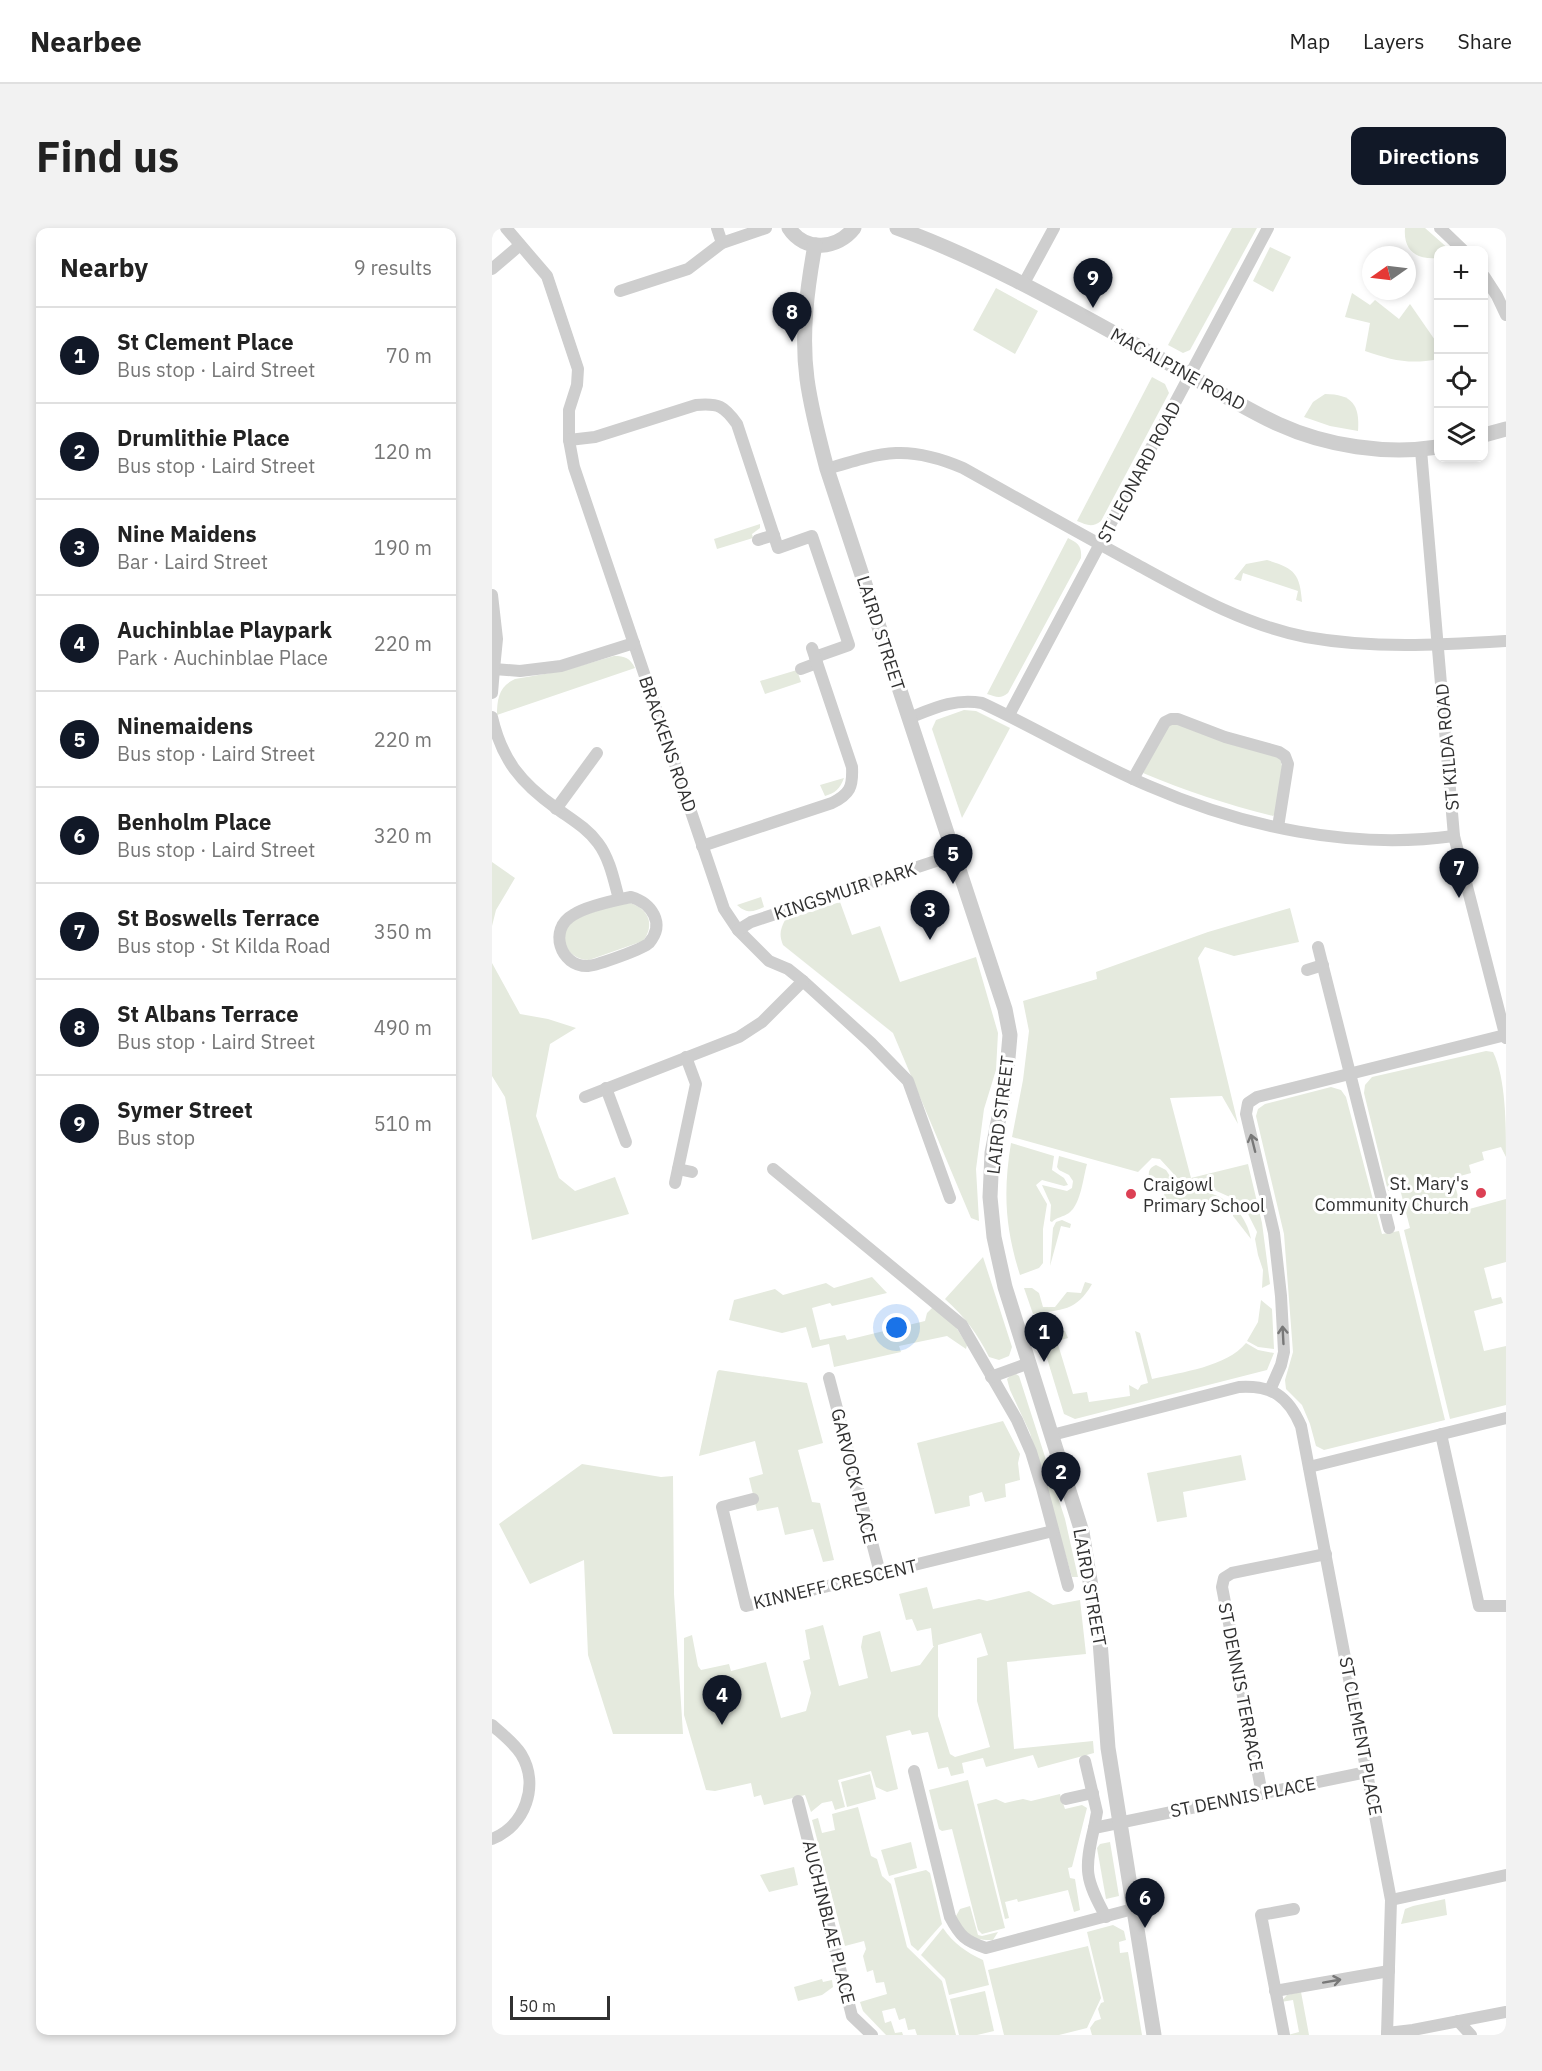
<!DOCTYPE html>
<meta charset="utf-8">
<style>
:root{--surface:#fff;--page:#f2f2f2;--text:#222;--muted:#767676;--line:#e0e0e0;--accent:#111827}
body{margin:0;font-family:"IBM Plex Sans",sans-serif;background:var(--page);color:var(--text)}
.controls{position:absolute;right:18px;top:18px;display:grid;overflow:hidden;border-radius:12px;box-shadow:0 3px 9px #0003}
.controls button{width:54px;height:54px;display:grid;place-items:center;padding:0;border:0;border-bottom:2px solid var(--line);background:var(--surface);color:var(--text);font:30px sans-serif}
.compass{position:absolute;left:870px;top:18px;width:54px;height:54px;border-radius:50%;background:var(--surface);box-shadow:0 3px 9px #0003;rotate:256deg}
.scale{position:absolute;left:18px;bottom:15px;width:100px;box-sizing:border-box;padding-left:6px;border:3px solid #313131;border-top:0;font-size:16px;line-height:21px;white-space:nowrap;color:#313131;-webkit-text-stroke:4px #fff;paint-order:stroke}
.you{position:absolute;left:405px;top:1100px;width:21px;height:21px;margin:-15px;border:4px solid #fff;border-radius:50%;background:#1a73e8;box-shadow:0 0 0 9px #1a73e833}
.badge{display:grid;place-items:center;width:39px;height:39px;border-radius:50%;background:var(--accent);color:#fff;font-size:20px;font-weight:700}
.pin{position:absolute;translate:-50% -50px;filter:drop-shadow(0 2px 3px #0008)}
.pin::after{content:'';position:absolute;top:32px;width:21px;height:18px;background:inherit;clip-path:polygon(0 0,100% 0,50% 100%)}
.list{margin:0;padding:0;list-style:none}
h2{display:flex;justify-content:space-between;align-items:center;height:78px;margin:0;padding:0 24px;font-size:26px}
h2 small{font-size:20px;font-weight:400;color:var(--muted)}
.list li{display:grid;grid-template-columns:39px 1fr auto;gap:18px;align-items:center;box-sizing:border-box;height:96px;padding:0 24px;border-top:2px solid var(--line)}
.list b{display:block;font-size:22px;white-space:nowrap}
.list p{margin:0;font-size:20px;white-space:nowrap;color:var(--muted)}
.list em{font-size:20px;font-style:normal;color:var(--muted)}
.icon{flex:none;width:33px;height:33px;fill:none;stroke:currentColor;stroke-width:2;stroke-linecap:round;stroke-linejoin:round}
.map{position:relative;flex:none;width:1014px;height:1807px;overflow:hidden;border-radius:12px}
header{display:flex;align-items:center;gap:36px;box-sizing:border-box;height:84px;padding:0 30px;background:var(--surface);border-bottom:2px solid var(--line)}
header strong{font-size:28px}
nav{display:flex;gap:33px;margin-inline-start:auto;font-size:21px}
.intro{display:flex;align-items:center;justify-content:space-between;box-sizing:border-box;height:144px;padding:0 36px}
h1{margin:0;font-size:42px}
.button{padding:15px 27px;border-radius:12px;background:var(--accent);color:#fff;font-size:21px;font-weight:700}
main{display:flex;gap:36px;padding:0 36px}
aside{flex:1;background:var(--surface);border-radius:12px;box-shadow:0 3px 9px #0003}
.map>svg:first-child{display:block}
.green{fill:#e5eade;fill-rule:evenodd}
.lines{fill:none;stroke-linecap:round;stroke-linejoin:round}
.minor{stroke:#cecece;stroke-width:12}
.tertiary{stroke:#cecece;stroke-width:15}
.oneway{stroke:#787878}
.poi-dot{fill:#dc4054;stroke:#fff;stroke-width:2}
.labels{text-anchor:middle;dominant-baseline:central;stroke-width:6;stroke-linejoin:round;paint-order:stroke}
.street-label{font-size:18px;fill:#313131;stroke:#fff}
.poi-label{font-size:18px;fill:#313131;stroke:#fff;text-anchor:end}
</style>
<header>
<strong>Nearbee</strong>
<nav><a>Map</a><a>Layers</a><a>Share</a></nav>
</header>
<div class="intro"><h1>Find us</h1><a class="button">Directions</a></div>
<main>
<aside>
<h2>Nearby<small>9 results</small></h2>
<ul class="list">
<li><span class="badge">1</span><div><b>St Clement Place</b><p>Bus stop · Laird Street</p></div><em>70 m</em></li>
<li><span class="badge">2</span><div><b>Drumlithie Place</b><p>Bus stop · Laird Street</p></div><em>120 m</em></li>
<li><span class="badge">3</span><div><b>Nine Maidens</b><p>Bar · Laird Street</p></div><em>190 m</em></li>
<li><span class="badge">4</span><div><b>Auchinblae Playpark</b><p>Park · Auchinblae Place</p></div><em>220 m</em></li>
<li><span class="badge">5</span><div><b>Ninemaidens</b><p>Bus stop · Laird Street</p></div><em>220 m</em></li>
<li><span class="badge">6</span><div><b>Benholm Place</b><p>Bus stop · Laird Street</p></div><em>320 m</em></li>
<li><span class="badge">7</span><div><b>St Boswells Terrace</b><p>Bus stop · St Kilda Road</p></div><em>350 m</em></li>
<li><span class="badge">8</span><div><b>St Albans Terrace</b><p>Bus stop · Laird Street</p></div><em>490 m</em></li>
<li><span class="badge">9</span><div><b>Symer Street</b><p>Bus stop</p></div><em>510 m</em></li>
</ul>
</aside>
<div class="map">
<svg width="1014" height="1807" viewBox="0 0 1014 1807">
<rect width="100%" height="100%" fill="#fff"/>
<g class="green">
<polygon points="740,0 765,0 698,122 691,125 676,117"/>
<path d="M913 0H933L958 22H946V30C925 32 911 23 913 0Z"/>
<polygon points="778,19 799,29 781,64 761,53"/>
<polygon points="504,60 546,83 523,126 481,102"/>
<path d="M860 65 878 77 883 72 907 91 918 76 945 115 946 131C918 137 899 132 873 123L878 95 853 89Z"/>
<path d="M660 149 673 156 677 165 609 293C600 300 595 297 585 293Z"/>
<path d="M833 166C860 166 868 177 866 203L838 198 812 189 821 174Z"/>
<polygon points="268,296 268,300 260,306 261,310 225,321 222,311"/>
<path d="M576 310C586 315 590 318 589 330L516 465C509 471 504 469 495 466Z"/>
<path d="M775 332C802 340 808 345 810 374L804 372 806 363 751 345 749 353 742 351 754 336Z"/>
<path d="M122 428C133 428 138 430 143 440L5 487C5 471 7 458 23 451L70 443Z"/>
<polygon points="305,442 309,454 273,466 268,453"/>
<polygon points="472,482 484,483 518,500 470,590 440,501 444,492"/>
<path d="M684 495 784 528 788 531 790 538 784 585 781 588C736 577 694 563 651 545L675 499Z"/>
<path d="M352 550C348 561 343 565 333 568L328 557Z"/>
<polygon points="0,634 23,650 4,682 0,698"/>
<path d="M269 669 272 679C261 684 255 686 245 677Z"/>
<path d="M348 674 360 707 388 698 408 754 484 729 506 805 504 842 492 881 484 941 487 993 479 990 401 805 291 717C287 707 288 702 293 692Z"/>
<path d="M138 675C157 681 163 697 151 713L97 732C73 732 62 703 84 691 97 684 124 677 138 675Z"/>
<polygon points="798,680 807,714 742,728 713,719 706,730 746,896 730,868 678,870 699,950 756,936 770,995 778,1056 770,1060 771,1042 766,1027 763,1011 765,1004 756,986 740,970 718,960 690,955 668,931 660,930 646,944 520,909 531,852 537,803 531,773 605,751 604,744 716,704"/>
<polygon points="0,735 28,786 56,791 84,800 58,816 44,888 67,950 83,963 123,949 137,986 40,1012 13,869 0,848"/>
<path d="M994 823 1001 824C1014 850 1014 898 1014 929L1009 919 990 924 992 932 977 937 979 945 961 950 970 983 1014 971V1034L992 1040 1000 1071 1009 1069 1011 1075 982 1083 992 1123 1014 1118V1177L958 1191 912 1002 918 1000 908 961 896 963 872 865 873 857 880 849Z"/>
<polygon points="839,859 849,862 854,869 890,1006 907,1003 953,1192 832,1222 824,1218 818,1196 810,1177 794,1161 793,1152 801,1124 792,1006 764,888 766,881 773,876"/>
<path d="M519 915 562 928 560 942 572 950 576 957 572 958 550 952 544 957 555 976 551 1001V1035L547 1040 528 1047C513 1000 511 964 519 915Z"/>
<path d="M567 928 595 936C591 950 589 976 577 985 571 989 565 989 560 994L558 993 559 977 550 957 575 963 580 960 581 953 577 947 567 942 565 939Z"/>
<path d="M664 937 674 942 685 959C695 963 707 961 717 965 739 971 755 989 759 1011L741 988V986L707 972 706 974 670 977 675 953 657 948C656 942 659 939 664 937Z"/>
<polygon points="570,992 579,996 578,1000 569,998 558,1038 561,1000 564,994"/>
<path d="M491 1029 520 1119 517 1128 507 1132 497 1129C486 1106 472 1088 453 1071Z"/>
<polygon points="380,1049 395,1065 340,1078 338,1075 320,1080 328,1112 353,1107 355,1112 433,1093 435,1085 441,1079 464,1099 475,1117 474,1121 455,1108 407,1118 409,1124 342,1139 337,1116 320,1120 314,1099 290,1105 237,1092 242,1072 283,1061 291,1067 334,1055 342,1060"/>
<path d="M593 1054 600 1056C584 1084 570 1081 541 1086L532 1060H540L547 1065 551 1079H563L575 1064 589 1065Z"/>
<polygon points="769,1072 780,1081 782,1121 766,1119 755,1113 766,1094"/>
<path d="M567 1101 573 1103 576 1110 565 1113 581 1166 595 1164 597 1174 638 1168 637 1157 646 1162 649 1157 656 1155 643 1103 648 1105 660 1151C690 1144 734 1139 754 1115L766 1122 782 1125 775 1142 583 1191 572 1186 547 1104Z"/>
<polygon points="227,1142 315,1155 331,1215 306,1222 320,1274 328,1275 342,1332 331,1334 321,1301 293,1307 286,1279 265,1283 257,1250 271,1246 263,1213 207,1228 225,1144"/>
<polygon points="524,1146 527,1148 573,1291 586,1349 580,1349 538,1205 518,1162 515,1151 519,1147"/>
<polygon points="511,1193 528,1226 526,1235 528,1252 513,1256 514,1269 493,1274 490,1264 477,1268 478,1278 443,1286 425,1215"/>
<polygon points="749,1227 754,1252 691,1264 695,1289 665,1294 655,1245"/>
<polygon points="90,1236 169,1249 181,1248 182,1366 191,1506 121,1506 96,1427 92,1332 38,1356 7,1296"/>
<path d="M435 1359 441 1381 487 1371 495 1373 537 1363 561 1377 588 1372 594 1426 515 1434 522 1521 601 1513 602 1525 546 1540 541 1527 494 1539 491 1530 470 1535 472 1545 459 1548 456 1539 446 1541 436 1504 420 1507 418 1502 394 1508 406 1561 395 1564 384 1559 379 1543 346 1552 353 1579 343 1582 340 1573 330 1575 319 1584 313 1567 272 1577 269 1567 262 1569 259 1555 223 1563 214 1562 192 1487V1410L200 1407 206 1438 209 1442 237 1436 239 1443 274 1434 289 1490 314 1483 319 1465 311 1433 318 1431 313 1402 331 1397 347 1458 376 1450 369 1419 371 1408 388 1403 399 1444 428 1437 442 1418H441L439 1400 425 1403 420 1391 414 1392 407 1366ZM489 1405 496 1427 485 1430V1473L498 1519 463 1529 458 1526 446 1488V1417Z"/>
<polygon points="378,1546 384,1571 355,1579 349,1554"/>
<polygon points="476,1552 513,1700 490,1706 486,1702 460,1601 450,1603 447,1601 437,1562"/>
<polygon points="568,1566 573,1581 590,1577 595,1580 580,1639 576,1640 578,1650 583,1651 588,1682 582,1684 576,1662 526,1674 525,1671 513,1674 517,1690 513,1691 485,1576 504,1571 513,1575 531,1571 539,1573"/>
<polygon points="366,1579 379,1628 385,1631 390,1648 399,1656 415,1719 450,1753 464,1807 425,1807 423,1801 416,1802 413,1790 407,1792 403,1780 390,1783 393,1795 399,1793 403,1805 410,1804 411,1807 394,1807 371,1783 368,1774 395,1766 392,1754 384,1755 381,1742 375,1744 371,1728 374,1721 372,1713 353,1718 320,1592 326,1590 330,1605 343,1602 340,1586"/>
<polygon points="419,1614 425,1640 397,1648 389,1622"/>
<polygon points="618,1614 627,1668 614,1671 605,1620 608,1616"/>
<polygon points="302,1639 306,1657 277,1664 268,1647"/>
<polygon points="434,1642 438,1645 450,1696 426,1723 419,1717 402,1650"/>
<polygon points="953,1671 955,1687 909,1696 913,1681 921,1678"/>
<path d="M478 1678 486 1707 490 1708 506 1704 501 1712C482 1713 471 1706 464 1688L468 1681Z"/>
<polygon points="621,1697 632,1703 634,1712 627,1714 628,1725 636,1724 650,1807 600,1807 598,1800 603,1793 609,1791 606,1781 609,1775 612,1774 595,1704"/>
<path d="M451 1700C462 1716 474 1724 491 1732L497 1757 457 1767 453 1751 429 1727Z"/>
<polygon points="596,1718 609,1770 595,1800 567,1807 512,1807 496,1742"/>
<polygon points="330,1751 331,1754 340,1752 341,1759 330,1767 306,1773 302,1759"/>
<polygon points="493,1763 502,1803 485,1807 467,1807 458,1771"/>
<polygon points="809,1764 817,1807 796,1807 807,1804 801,1772 789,1774 795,1767"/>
</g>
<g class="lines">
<g class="minor">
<polyline points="14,0 55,48 86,141 85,157 77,182 77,212 82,239 232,681 246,702 277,733 296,741 311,753 379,815 416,853 458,970"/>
<polyline points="225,0 230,15"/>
<polyline points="948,0 971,22"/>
<polyline points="0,41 28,17"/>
<polyline points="992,48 1005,68 1014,87"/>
<polyline points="531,57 562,0"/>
<polyline points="128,63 196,41 230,15 274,0"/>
<path d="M77 212 103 209 204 177C227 175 232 178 245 196L286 320 320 308 357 417 323 429"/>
<polyline points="929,222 962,608 1014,810"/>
<path d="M335 241C391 224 415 216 471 240 528 272 585 304 642 335 697 365 752 397 814 409 881 421 947 417 1014 413"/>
<polyline points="266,312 282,307"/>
<polyline points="0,367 5,411 2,441 28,443 69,438 142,415"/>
<polyline points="309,441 325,435"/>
<polyline points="0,465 2,441"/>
<polyline points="517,487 776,0"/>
<path d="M0 489C10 532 29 555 64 580 79 591 95 600 106 615 118 631 122 653 127 671"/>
<path d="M417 490C442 480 463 470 490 475 546 501 600 534 657 558 751 599 860 622 962 608"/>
<polyline points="641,551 673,494 679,491 686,491 733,509 787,524 793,528 796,536 786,599"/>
<polyline points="64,581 105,525"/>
<path d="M210 618 340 575C358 566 361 559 360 539L320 420"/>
<path d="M139 669C159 675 174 695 157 715 151 721 106 737 96 738 68 739 56 701 81 687 93 679 124 672 139 669Z"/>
<polyline points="246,702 259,694 462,627"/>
<polyline points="826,719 897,1000"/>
<polyline points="815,742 831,737"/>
<polyline points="114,860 134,914"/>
<polyline points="93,869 247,809 270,794 311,753"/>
<polyline points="186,941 200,944"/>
<polyline points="281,941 470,1097 525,1192 539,1224 550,1260 576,1358"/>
<polyline points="183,955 204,856 194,829"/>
<polyline points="499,1149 537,1135"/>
<polyline points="337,1150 388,1345"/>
<polyline points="778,1162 789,1137 792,1124 789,1068 782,1005 754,886 756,875 765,869 1013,807"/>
<polyline points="949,1206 987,1378 1014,1378"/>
<path d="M560 1207 747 1159C780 1157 796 1168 809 1198L899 1672 895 1807"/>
<polyline points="817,1239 1014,1190"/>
<polyline points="261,1271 230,1279 254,1378 561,1303"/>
<path d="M0 1497C10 1506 22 1515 29 1526 48 1557 33 1598 0 1611"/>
<polyline points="593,1533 605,1584 602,1600"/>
<path d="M422 1543 458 1689C468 1708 473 1713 494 1720L641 1681"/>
<polyline points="770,1566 730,1359 732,1350 740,1345 834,1326"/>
<polyline points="574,1571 601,1565"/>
<polyline points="306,1573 360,1788 380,1807"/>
<polyline points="899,1672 1014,1647"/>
<path d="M614 1689C593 1651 592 1642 602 1600L875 1544"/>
<polyline points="783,1763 897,1743"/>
<polyline points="966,1793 979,1807"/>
<polyline points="895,1805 921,1802 1014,1784"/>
<polyline points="792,1807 769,1687 802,1681"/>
</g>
<g class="tertiary">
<path d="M297 0C313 25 346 21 362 0"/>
<path d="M405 0C496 33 582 83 667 130 706 151 745 177 786 196 834 218 894 227 946 219"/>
<path d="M323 17C315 61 309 106 315 151 319 181 327 211 335 241L513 781 518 807 514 853 500 925 498 969 502 1009 513 1059 590 1304 608 1413 616 1520 662 1807"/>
<polyline points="992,207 1014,201"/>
</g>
</g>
<defs><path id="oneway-shaft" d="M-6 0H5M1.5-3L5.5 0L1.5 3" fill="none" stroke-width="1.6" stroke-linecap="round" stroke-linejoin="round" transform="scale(1.5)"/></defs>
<g class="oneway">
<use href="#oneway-shaft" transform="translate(761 915) rotate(-104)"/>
<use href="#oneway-shaft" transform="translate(791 1107) rotate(-93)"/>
<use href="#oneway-shaft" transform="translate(840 1753) rotate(-10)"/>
</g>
<g class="poi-dot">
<circle cx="989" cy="965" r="6"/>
<circle cx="639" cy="966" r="6"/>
</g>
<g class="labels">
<g class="street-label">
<text transform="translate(686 141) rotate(29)">MACALPINE ROAD</text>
<text transform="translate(647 244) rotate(-62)">ST LEONARD ROAD</text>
<text transform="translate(389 405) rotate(72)">LAIRD STREET</text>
<text transform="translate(176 516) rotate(71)">BRACKENS ROAD</text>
<text transform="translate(955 519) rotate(-95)">ST KILDA ROAD</text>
<text transform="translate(353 663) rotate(-18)">KINGSMUIR PARK</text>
<text transform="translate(508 887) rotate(-83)">LAIRD STREET</text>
<text transform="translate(362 1248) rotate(76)">GARVOCK PLACE</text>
<text transform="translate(343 1356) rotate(-13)">KINNEFF CRESCENT</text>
<text transform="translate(598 1359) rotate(80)">LAIRD STREET</text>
<text transform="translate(749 1459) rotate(79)">ST DENNIS TERRACE</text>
<text transform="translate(869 1508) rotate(79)">ST CLEMENT PLACE</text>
<text transform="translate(751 1569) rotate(-11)">ST DENNIS PLACE</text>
<text transform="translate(337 1694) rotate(76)">AUCHINBLAE PLACE</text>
</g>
<g class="poi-label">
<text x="977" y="955">St. Mary's<tspan x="977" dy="21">Community Church</tspan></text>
<text x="651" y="956" text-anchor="start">Craigowl<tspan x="651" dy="21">Primary School</tspan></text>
</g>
</g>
</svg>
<div class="controls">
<button>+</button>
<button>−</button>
<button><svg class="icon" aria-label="locate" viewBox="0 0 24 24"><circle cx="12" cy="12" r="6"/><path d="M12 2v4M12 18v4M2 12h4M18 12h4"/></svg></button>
<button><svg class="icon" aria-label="layers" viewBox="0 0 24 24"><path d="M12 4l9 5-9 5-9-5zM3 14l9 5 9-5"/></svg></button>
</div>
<svg class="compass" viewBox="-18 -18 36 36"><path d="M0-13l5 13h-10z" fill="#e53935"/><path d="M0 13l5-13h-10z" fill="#767676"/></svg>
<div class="scale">50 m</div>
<div class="you"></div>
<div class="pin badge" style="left:552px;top:1134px">1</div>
<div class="pin badge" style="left:569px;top:1274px">2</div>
<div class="pin badge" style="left:438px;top:712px">3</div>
<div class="pin badge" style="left:230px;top:1497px">4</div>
<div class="pin badge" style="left:461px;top:656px">5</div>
<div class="pin badge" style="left:653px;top:1700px">6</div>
<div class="pin badge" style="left:967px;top:670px">7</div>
<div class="pin badge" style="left:300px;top:114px">8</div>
<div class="pin badge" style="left:601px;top:80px">9</div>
</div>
</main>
